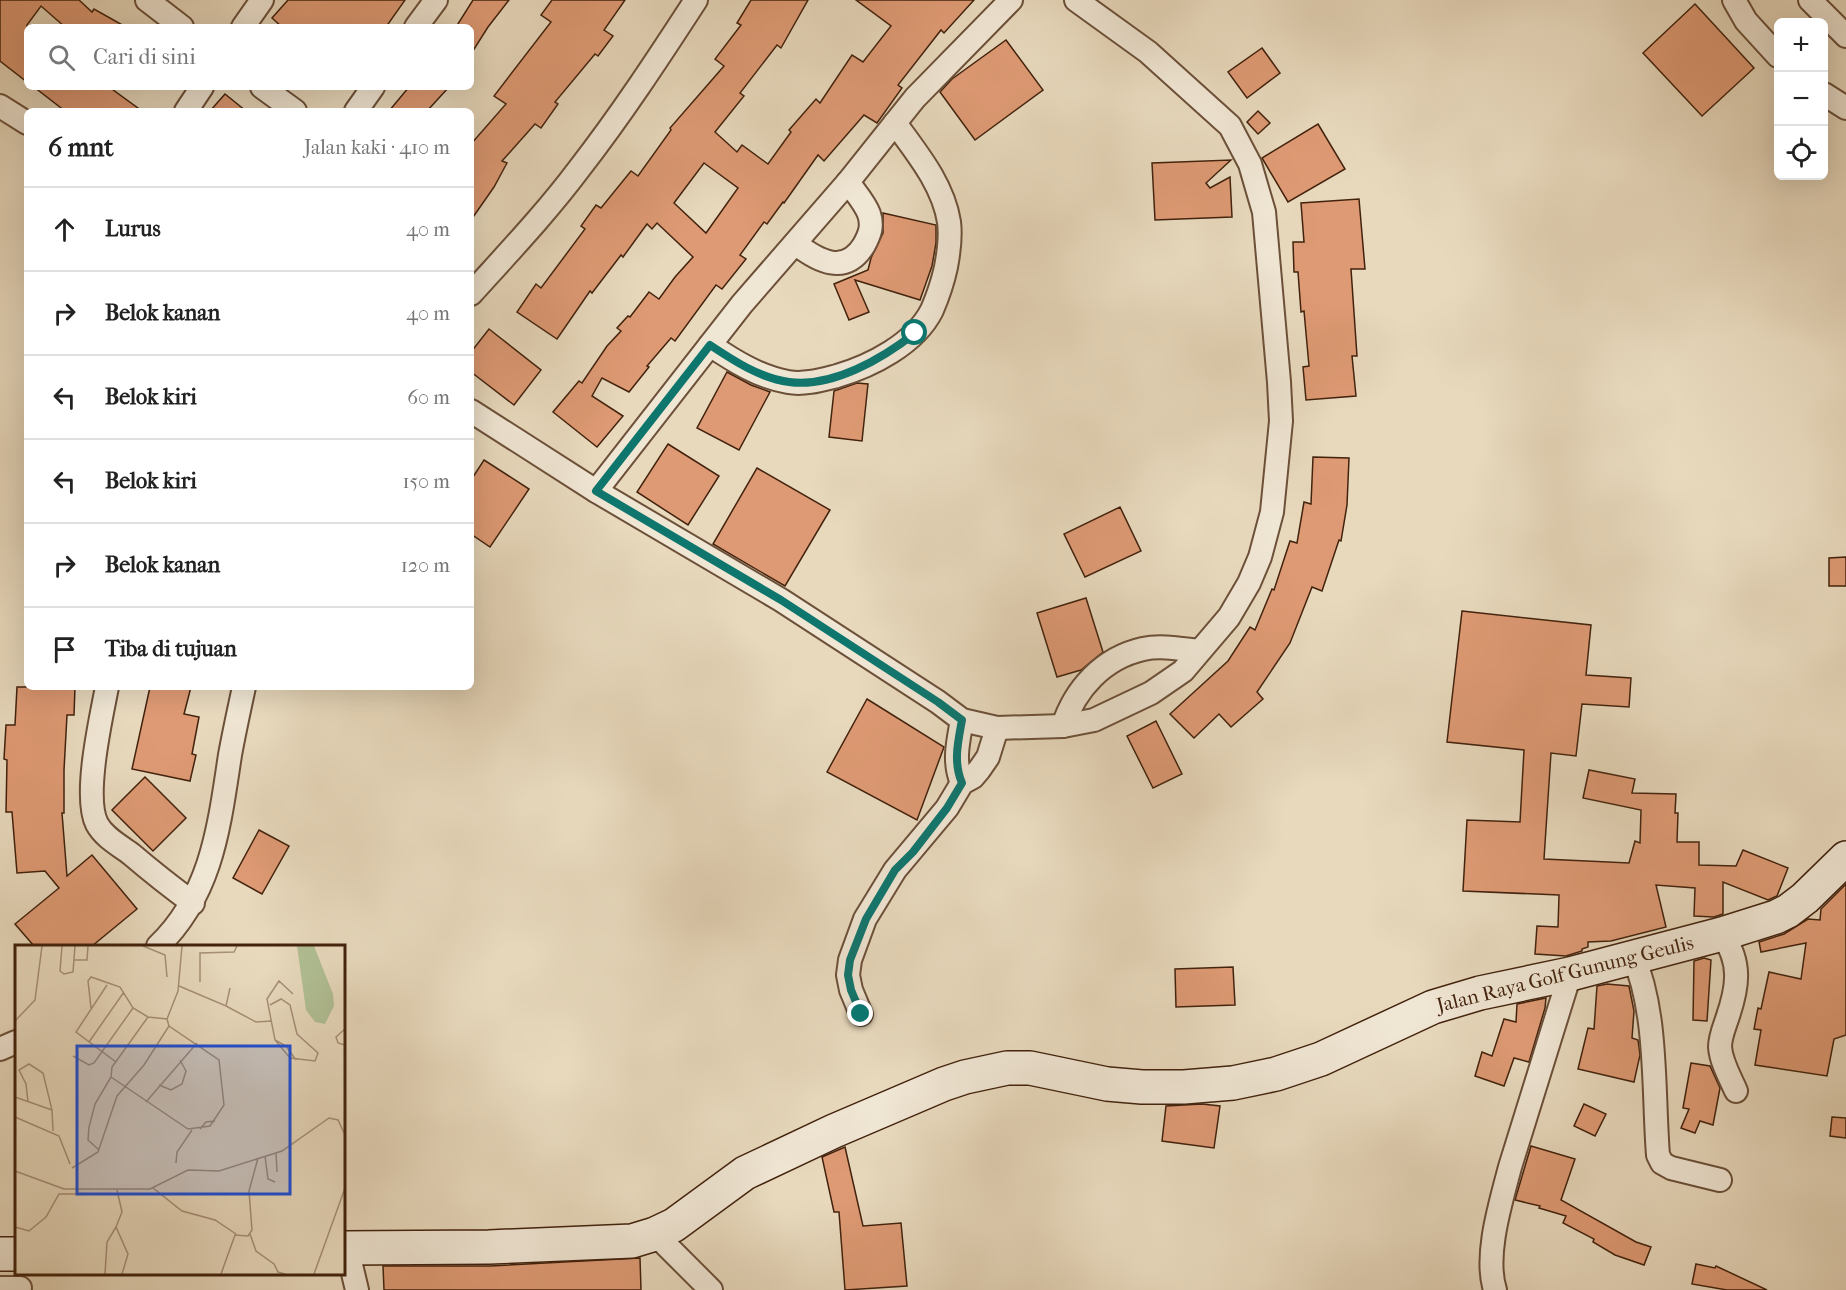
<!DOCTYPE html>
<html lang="id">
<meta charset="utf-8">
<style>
:root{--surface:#fff;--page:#f6f6f6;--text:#222;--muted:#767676;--line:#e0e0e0}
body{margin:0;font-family:"IM FELL French Canon",serif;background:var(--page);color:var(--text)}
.controls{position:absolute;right:18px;top:18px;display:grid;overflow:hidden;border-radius:9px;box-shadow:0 6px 24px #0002}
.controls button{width:54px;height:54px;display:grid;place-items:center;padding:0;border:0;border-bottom:2px solid var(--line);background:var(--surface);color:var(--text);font:30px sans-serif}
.stop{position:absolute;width:18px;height:18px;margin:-14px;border:4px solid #0f766e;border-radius:50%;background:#fff}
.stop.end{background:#0f766e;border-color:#fff;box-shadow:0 2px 6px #0008}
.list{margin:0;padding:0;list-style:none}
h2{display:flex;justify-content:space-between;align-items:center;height:78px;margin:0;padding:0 24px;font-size:26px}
h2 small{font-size:20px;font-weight:400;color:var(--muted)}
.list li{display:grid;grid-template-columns:39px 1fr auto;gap:18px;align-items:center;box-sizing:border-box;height:84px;padding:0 24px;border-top:2px solid var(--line)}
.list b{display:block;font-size:22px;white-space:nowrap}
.list em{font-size:20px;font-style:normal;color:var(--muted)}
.icon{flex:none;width:33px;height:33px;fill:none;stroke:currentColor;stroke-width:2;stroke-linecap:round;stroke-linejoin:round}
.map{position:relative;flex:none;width:1846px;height:1290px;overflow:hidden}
.search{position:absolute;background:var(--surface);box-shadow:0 6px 24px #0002;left:24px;top:24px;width:450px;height:66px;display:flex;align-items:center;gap:15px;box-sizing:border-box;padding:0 21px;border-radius:9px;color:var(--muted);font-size:22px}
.panel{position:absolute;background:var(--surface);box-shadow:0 6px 24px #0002;left:24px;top:108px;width:450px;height:582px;border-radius:9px}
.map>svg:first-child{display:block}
.building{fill:#de9a74;stroke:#42220d;stroke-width:1.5;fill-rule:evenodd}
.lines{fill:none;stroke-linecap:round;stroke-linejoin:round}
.street-casing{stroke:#6c5039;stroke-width:26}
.secondary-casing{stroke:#42220d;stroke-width:36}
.street{stroke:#f0e6d4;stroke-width:22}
.secondary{stroke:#f0e6d4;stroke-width:33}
.route{stroke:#0f766e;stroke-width:8}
.labels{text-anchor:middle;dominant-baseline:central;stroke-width:5;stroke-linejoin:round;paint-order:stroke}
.street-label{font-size:20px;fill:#42220d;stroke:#f0e6d4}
.inset-road{fill:none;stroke:#a69077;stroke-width:1.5}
.view{fill:#1d4ed8;fill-opacity:0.15;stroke:#1d4ed8;stroke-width:3}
.inset-edge{fill:none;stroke:#42220d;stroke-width:3}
</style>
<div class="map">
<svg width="1846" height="1290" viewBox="0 0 1846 1290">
<rect width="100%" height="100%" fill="#e8d9bd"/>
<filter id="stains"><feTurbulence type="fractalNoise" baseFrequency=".00333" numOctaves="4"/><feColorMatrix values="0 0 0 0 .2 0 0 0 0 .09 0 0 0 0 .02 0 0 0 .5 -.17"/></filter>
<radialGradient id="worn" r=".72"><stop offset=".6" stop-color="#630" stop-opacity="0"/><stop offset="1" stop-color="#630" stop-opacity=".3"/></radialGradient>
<g class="building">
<polygon points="0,0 79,0 92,12 94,9 126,27 65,27 41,6 27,25 27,82 0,61"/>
<polygon points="288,0 405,0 386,27 282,27 272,18"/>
<polygon points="473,0 509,0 488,27 471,54 471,27 456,27"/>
<polygon points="552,0 625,0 604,30 613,36 598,56 595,54 555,102 558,104 541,128 535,124 502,161 507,163 494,187 471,220 471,144 506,104 494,96 551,22 541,15"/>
<path d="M751 0H808L781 48 777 45 740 93 744 96 715 132 737 152 742 145 768 164 791 132 789 130 816 99 820 103 852 55 863 62 891 26 856 0H974L944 33 941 30 898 85 902 88 877 123 864 115 824 161 818 155 784 203 783 202 767 224 764 222 740 255 746 259 722 289 716 285 675 341 671 338 647 366 649 367 629 392 602 378 592 396 623 416 597 447 553 412 579 381 582 383 607 346 621 331 617 328 628 316 630 317 649 292 659 299 675 277 693 257 657 223 652 229 647 224 623 257 621 255 592 293 590 291 557 339 517 312 536 284 541 288 585 229 581 226 596 205 601 208 631 171 638 176 671 130 670 128 724 66 715 59 741 25 737 23ZM704 163 738 188 706 233 674 203Z"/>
<polygon points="1695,4 1754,68 1702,116 1643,53"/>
<polygon points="1006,40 1043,90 975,140 940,92 952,79"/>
<polygon points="1262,48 1280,73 1247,98 1228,72"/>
<polygon points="34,87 109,87 142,111 65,111"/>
<polygon points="409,87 449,87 427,111 389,111"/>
<polygon points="225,94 246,111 210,111"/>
<polygon points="1258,111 1270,123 1258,134 1247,122"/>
<polygon points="1318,124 1345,169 1288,202 1262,158"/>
<polygon points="1231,160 1206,183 1210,188 1230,177 1232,217 1155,220 1152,163"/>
<polygon points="1359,199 1365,269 1351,269 1357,356 1352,356 1356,396 1306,400 1303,367 1309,366 1304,311 1301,312 1298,272 1294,272 1293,242 1304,242 1301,203"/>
<polygon points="883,213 936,225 936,243 932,266 920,300 855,280 869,312 849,320 834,284 868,270 871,258 883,233"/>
<polygon points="489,329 541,370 514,405 471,372 471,352"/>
<polygon points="727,372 751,385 770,392 739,450 697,428"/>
<polygon points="857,383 868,384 862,441 829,437 834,391"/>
<polygon points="668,444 719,476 688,525 637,492"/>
<polygon points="1313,457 1349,458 1347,505 1341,541 1339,540 1322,591 1312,587 1290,643 1257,692 1263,699 1231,727 1219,714 1194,738 1170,714 1228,661 1250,627 1255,630 1272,589 1274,590 1290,541 1297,543 1304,502 1311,504"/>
<polygon points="484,460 529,489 490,547 471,534 471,480"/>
<polygon points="757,468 830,510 785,586 713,544"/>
<polygon points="1120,507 1141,551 1085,577 1064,534"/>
<polygon points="1846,557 1846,586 1829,586 1829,558"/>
<polygon points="1086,598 1103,652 1081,670 1057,677 1037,613"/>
<polygon points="1462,611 1591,625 1586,675 1631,678 1629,707 1582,704 1576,756 1551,753 1544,859 1629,863 1635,841 1640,843 1641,810 1583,798 1589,770 1635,779 1632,793 1676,794 1675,813 1678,813 1677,842 1699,842 1699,865 1736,866 1743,850 1788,868 1777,896 1768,900 1723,882 1723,914 1714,917 1694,916 1695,888 1656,885 1666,927 1611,941 1588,942 1588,947 1582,949 1582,951 1566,956 1535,954 1537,926 1558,927 1559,895 1463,891 1467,820 1520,822 1524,750 1447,742"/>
<polygon points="17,687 75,687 74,715 67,715 64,770 64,813 62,813 67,876 92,855 137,909 92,946 34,946 15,924 59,888 45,871 17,873 12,812 6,812 7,760 4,759 6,725 15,725"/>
<polygon points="150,687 191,687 184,714 199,717 192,754 196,755 190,781 132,769"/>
<polygon points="867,699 944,747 917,820 827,772"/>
<polygon points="1156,721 1182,774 1153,788 1127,736"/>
<polygon points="145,777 186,818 153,851 112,810"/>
<polygon points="259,830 289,846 262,894 233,878"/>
<polygon points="1846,884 1846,1035 1834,1039 1827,1076 1755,1065 1761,1030 1754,1029 1758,1008 1761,1009 1769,972 1801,979 1806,943 1761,952 1759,942 1784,934 1808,919 1820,920 1821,909"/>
<polygon points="1704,958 1711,960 1707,1021 1693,1020 1694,961"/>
<polygon points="1233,967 1235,1005 1176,1007 1175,969"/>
<polygon points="1607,984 1629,986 1634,1011 1632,1038 1638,1040 1640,1055 1634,1082 1578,1069 1588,1028 1594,1029 1597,986"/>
<polygon points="1546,998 1545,1008 1529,1062 1514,1058 1504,1086 1475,1076 1482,1052 1492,1056 1504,1019 1516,1022 1517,1004"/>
<polygon points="1691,1063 1710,1066 1720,1088 1713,1125 1700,1121 1695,1133 1681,1128 1689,1109 1683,1108"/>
<polygon points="1202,1104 1220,1106 1214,1148 1162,1141 1166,1106"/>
<polygon points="1584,1104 1606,1114 1595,1136 1574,1126"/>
<polygon points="1832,1117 1846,1118 1846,1138 1830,1136"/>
<polygon points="1531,1146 1575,1159 1561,1200 1636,1242 1651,1247 1644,1265 1615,1255 1593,1242 1594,1239 1563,1223 1566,1216 1539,1208 1540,1206 1515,1200"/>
<polygon points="845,1147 863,1226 901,1223 907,1286 845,1290 839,1212 834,1212 822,1157"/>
<polygon points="640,1258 641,1290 384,1290 383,1266 490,1266"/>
<polygon points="1696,1264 1715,1268 1716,1266 1767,1290 1727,1290 1692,1284"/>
</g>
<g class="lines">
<defs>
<g id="street">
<polyline points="147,0 182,27"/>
<polyline points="1734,0 1746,21 1778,56"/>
<polyline points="1810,0 1846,36"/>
<polyline points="243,27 262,0"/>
<polyline points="416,27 436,0"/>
<polyline points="262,87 295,111"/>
<polyline points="1824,94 1846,108"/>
<polyline points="0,106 27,123"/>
<polyline points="186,111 202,87"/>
<polyline points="356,111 373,87"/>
<path d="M796 244C818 261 845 276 864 245 870 234 873 226 869 214 865 203 855 192 848 182"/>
<path d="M471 294C508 253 546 213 579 169 621 115 659 57 696 0"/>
<path d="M710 345C734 361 759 377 788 382 804 385 821 380 837 376 871 366 915 344 932 310 938 296 943 281 946 267 949 251 951 237 949 222 943 184 916 152 895 123"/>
<polyline points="471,411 596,491 781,600 938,702 962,720 997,728 1063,726 1094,720 1151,693 1183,671 1229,617 1249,583 1260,557 1272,512 1281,421 1279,382 1264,212 1250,164 1230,126 1148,52 1076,0"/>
<polyline points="596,491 742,304 848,182 895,123 915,98 1011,0"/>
<path d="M107 687C101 718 83 797 97 824 104 837 119 845 131 854 151 871 171 887 193 903"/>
<path d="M1063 726C1075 689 1103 658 1143 649 1161 645 1181 649 1199 651"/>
<path d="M962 783C953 762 958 742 962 720"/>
<path d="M1722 934C1742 963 1738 987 1727 1019 1724 1028 1720 1037 1720 1047 1721 1062 1730 1077 1736 1091"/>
<path d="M158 946C212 894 219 827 230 755 234 733 239 710 244 687"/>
<path d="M1633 956C1658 1013 1653 1093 1658 1155L1662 1163 1671 1168 1720 1180"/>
<polyline points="861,1014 851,990 848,975 850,960 865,919 895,870 947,808 962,783 973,777 979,770 988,757 997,728"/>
<polyline points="0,1049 16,1042"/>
<polyline points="655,1234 711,1290"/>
<polyline points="347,1248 357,1290"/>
<polyline points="0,1288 20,1288"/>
<path d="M1495 1290C1484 1255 1501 1202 1510 1167L1570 974"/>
</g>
<g id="secondary">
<polyline points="344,1248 489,1247 632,1241 655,1234 674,1225 745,1173 834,1131 944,1084 965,1077 1007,1068 1030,1068 1107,1084 1142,1087 1184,1087 1233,1083 1276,1074 1321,1059 1433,1007 1480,993 1570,974 1722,934 1776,917 1788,911 1805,898 1846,858"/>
<polyline points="0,1254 16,1254"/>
</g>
</defs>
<use href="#street" class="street-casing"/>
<use href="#secondary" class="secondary-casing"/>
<use href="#street" class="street"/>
<use href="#secondary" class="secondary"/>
</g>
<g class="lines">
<path class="route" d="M861 1014 851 990 848 975 850 960 866 919 895 870 913 852 947 808 962 783C953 762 958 742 962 720L938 702 781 600 596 491 710 345C734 361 760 378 789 382 832 388 882 359 915 333"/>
</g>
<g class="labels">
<g class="street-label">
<text transform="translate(1565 974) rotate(-14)">Jalan Raya Golf Gunung Geulis</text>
</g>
</g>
<g transform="translate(15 945)">
<rect width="330" height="330" fill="#e8d9bd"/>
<path d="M282 1H299L318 49 319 61 310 79 300 77 291 65Z" fill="#b1c095"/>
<path class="inset-road" d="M47 1 45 26 49 29 58 27 60 1M128 1 150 10 152 32M59 15H72L73 1M185 37V8L219 7 222 1M92 40 61 87 101 117M164 41 211 61 215 43M255 60 266 54 275 60 282 89 303 108 300 116 275 113 260 95 252 54 264 36 278 49M211 61 241 77 257 76M76 63 73 36 76 32 105 42 118 63 133 72 152 74 154 81 204 115 209 160 195 181 173 184 96 132 97 122 133 72M152 74 163 46 167 1M0 76 20 55 27 1M330 84 321 92 323 98 330 100M260 95 271 101 281 115M74 97 109 47M58 111 74 120 79 118 118 63M144 140 156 145 167 139 171 126 165 115M0 152 37 165M13 157 11 139 4 125 14 119 28 128 37 165 38 186M131 157 182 98M0 172 44 191 55 219M185 184 191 177 200 176M84 205 73 195 74 182 80 159 96 132M261 208 262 227M250 211 253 234 260 237M161 218 162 207 177 185M57 223 83 207 102 151 129 120 154 81M0 226 49 244H135L173 225 204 226 267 206 314 173 323 175 330 190M138 243 167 266 200 275 221 289M102 245 107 267 101 282 113 309 107 329M0 282 14 286 31 272 44 249H64M235 289 241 306 259 319 263 327 270 329M90 329 92 297 101 282M206 329 220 290 233 291 237 285 234 246 243 213M299 329 330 243"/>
<path class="view" d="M62 101H275V249H62Z"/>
<rect width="330" height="330" class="inset-edge"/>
</g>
<rect width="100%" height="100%" filter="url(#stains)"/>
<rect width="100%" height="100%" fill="url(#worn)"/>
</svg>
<div class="controls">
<button>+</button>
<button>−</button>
<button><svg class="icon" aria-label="locate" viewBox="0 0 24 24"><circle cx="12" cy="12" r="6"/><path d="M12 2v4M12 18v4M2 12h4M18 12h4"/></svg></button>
</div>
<div class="stop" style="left:915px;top:333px"></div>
<div class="stop end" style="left:861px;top:1014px"></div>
<div class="search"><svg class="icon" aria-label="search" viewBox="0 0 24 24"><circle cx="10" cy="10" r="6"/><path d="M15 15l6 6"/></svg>Cari di sini</div>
<section class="panel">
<h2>6 mnt<small>Jalan kaki · 410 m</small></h2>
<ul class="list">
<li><svg class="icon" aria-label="ahead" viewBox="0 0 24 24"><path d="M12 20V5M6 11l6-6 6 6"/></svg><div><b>Lurus</b></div><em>40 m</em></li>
<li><svg class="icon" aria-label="right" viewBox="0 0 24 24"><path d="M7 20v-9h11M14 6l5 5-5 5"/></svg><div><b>Belok kanan</b></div><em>40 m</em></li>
<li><svg class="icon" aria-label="left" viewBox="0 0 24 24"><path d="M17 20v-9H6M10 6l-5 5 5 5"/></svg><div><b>Belok kiri</b></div><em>60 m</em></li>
<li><svg class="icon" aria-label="left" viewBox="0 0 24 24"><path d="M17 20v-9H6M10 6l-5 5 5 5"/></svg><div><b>Belok kiri</b></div><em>150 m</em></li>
<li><svg class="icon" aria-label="right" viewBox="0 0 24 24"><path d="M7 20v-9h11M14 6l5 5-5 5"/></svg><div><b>Belok kanan</b></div><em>120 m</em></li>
<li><svg class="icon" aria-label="arrive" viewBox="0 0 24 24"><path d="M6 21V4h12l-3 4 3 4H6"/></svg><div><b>Tiba di tujuan</b></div></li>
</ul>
</section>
</div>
